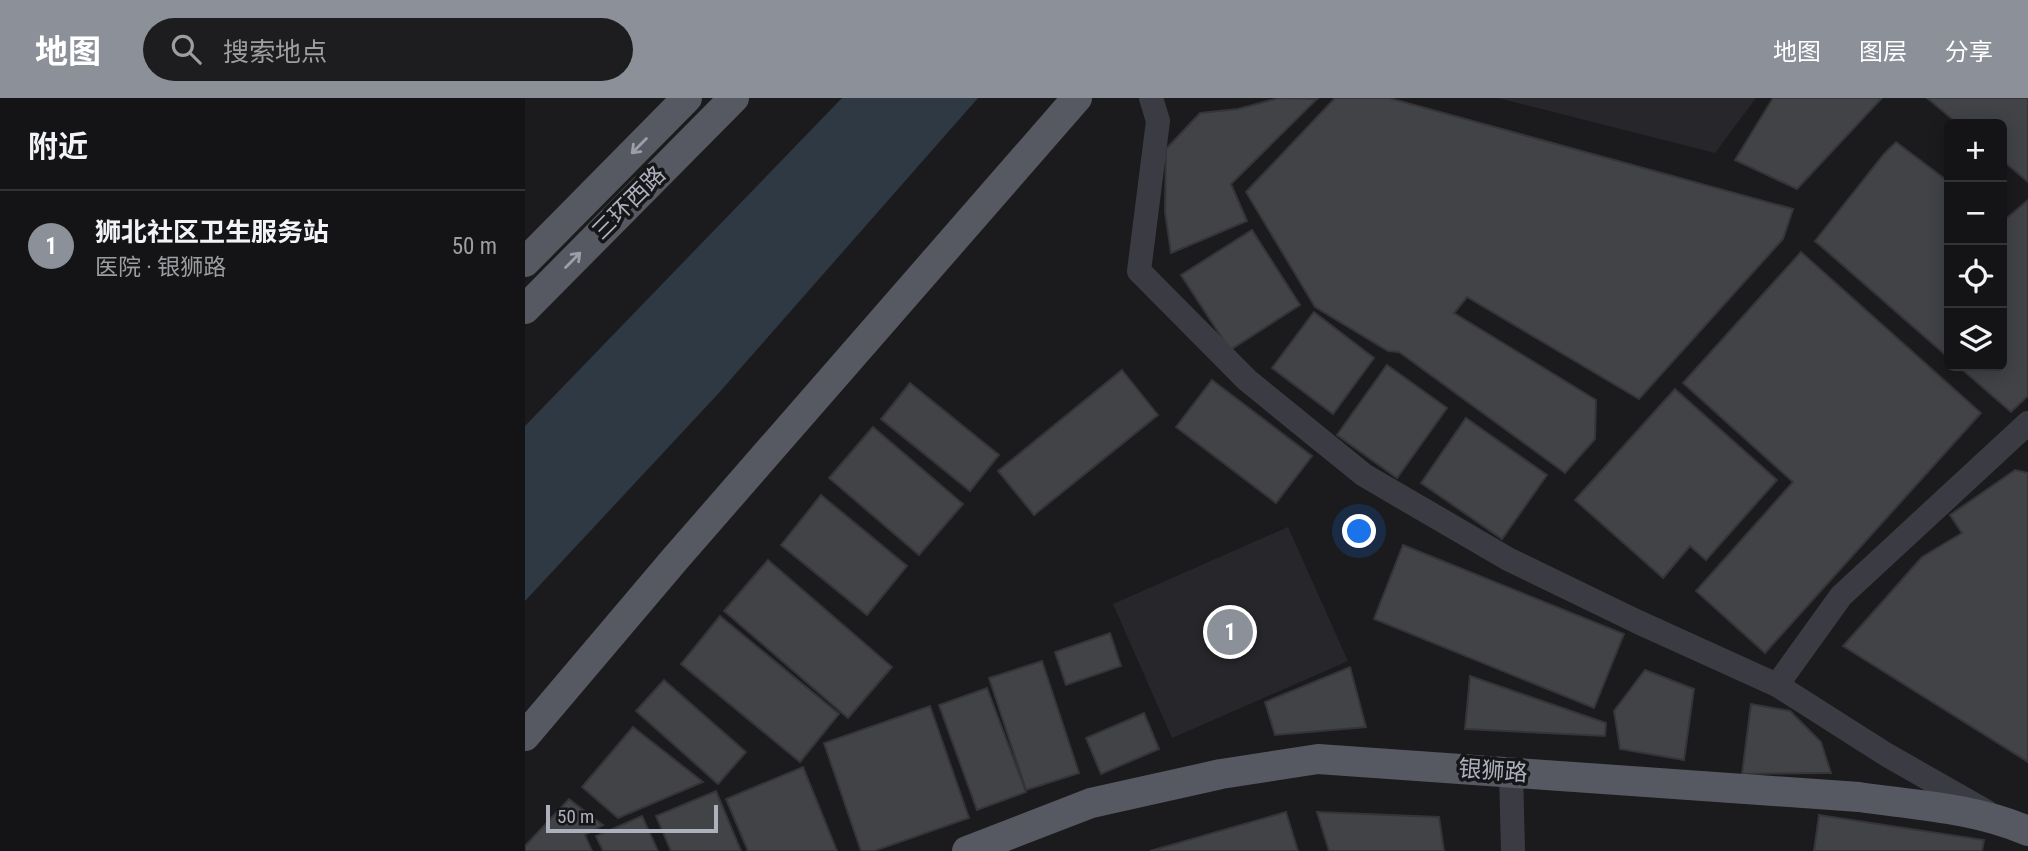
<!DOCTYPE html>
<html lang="zh">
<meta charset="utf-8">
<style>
:root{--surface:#141416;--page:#1d1d1f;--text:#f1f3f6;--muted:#9d9ea1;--line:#333335;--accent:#8c9099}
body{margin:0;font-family:"Roboto Condensed","Noto Sans SC",sans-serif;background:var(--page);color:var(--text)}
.controls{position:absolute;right:21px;top:21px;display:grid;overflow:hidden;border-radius:10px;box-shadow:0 4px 18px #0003}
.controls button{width:63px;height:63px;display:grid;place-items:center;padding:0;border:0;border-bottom:2px solid var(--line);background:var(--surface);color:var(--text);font:35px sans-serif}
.scale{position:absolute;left:21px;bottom:18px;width:172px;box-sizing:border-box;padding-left:7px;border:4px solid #adb1bd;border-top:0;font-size:19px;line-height:24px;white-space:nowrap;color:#adb1bd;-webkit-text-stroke:5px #161518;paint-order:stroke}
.you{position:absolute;left:835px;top:434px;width:24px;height:24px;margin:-18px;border:5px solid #fff;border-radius:50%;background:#1a73e8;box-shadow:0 0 0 10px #1a73e833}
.badge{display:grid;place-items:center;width:46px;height:46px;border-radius:50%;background:var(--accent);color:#fff;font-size:23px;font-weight:700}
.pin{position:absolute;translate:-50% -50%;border:4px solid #fff;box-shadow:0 2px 7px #0006}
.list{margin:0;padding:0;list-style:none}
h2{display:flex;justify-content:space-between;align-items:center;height:91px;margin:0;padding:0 28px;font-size:30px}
h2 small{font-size:23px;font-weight:400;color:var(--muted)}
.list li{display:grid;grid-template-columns:46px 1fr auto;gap:21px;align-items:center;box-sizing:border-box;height:112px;padding:0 28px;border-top:2px solid var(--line)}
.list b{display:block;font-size:26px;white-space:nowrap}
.list p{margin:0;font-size:23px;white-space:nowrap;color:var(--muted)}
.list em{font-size:23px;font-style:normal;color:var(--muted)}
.icon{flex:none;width:38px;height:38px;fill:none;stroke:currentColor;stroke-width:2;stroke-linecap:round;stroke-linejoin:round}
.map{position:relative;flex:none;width:1503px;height:753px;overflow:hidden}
header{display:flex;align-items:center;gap:42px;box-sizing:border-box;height:98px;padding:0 35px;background:var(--accent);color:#fff}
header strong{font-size:33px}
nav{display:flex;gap:38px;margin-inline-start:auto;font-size:24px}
.search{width:490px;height:63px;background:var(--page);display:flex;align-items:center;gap:18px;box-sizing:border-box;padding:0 24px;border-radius:38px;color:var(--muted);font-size:26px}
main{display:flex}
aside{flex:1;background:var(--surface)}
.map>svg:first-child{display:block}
.built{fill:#27262a}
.water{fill:#2f3943}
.building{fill:#424347;stroke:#353439;stroke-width:2}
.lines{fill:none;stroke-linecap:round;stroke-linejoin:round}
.minor{stroke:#3b3c43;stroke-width:24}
.major{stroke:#575962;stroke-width:30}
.oneway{stroke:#9c9fab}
.labels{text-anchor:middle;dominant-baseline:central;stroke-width:7;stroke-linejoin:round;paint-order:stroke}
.street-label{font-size:23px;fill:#adb1bd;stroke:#161518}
</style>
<header>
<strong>地图</strong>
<div class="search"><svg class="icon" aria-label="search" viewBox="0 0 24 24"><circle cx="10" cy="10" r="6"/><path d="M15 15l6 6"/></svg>搜索地点</div>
<nav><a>地图</a><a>图层</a><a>分享</a></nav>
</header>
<main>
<aside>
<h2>附近<small></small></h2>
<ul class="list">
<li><span class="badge">1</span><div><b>狮北社区卫生服务站</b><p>医院 · 银狮路</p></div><em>50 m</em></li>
</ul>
</aside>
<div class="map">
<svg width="1503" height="753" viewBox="0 0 1503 753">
<rect width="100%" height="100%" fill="#1b1b1d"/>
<g class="built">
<polygon points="973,0 1231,0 1190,55"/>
<polygon points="763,429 823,563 647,640 588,506"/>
</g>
<polygon class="water" points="317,0 453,0 192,297 0,503 0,328"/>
<g class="building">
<polygon points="754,0 792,1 706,86 722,123 646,155 640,114 641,51 675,15 713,11"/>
<polygon points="810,0 864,0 1268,111 1258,141 1114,301 942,199 929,215 1071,302 1070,341 1040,375 874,254 863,253 790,209 721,94"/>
<polygon points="1248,0 1357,0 1272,91 1210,62"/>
<polygon points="1402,0 1503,0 1503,84 1477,62 1477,26 1433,26"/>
<polygon points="1371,44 1424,84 1424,260 1290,143 1359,56"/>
<polygon points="1503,102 1503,298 1486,314 1433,268 1477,268 1477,124"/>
<polygon points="727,132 775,207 705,252 656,177"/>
<polygon points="1276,154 1456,315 1240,555 1171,493 1268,384 1158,285"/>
<polygon points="789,214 849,260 808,316 747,270"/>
<polygon points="862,267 922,310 872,380 812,337"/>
<polygon points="597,272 633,317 509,417 473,373"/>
<polygon points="687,282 787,358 751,405 651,329"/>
<polygon points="385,285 474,357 445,393 356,321"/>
<polygon points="1150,291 1252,382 1181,462 1165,448 1138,480 1050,402"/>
<polygon points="941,320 1022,377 977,441 896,385"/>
<polygon points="348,329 438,406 394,457 304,380"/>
<polygon points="1490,372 1503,375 1503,664 1318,548 1397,459 1437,435 1425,417"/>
<polygon points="296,397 382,468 342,517 256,447"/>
<polygon points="878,447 1099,536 1069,610 849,521"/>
<polygon points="243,462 367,569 323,620 199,513"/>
<polygon points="195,518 314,616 275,664 156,566"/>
<polygon points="585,535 596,568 541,587 530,554"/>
<polygon points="517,563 554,675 501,692 464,580"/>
<polygon points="825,569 841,629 750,637 740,604"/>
<polygon points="1120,572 1169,591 1159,662 1095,651 1089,613"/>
<polygon points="945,578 1081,625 1080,638 940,631"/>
<polygon points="139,582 221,654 193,686 111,613"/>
<polygon points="462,590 501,694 452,712 414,607"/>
<polygon points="1226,606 1265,613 1296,644 1306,675 1217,676"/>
<polygon points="405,608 444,720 349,753 336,753 299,645"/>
<polygon points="619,615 634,651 576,676 561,640"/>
<polygon points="108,629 178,684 93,720 57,689"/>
<polygon points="278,669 312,753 223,753 201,701"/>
<polygon points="191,693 216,753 146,753 131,718"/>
<polygon points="44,701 78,727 60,737 67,753 0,753 0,748"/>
<polygon points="761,714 773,753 625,753"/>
<polygon points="792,714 914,719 919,753 804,753"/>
<polygon points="1294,717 1459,742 1457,753 1289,753"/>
<polygon points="117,718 133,753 78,753 71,738"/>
</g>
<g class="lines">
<g class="minor">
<polyline points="626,0 633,23 614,173 722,282 839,377 983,461 1113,524 1252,587 1362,657 1462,714"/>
<polyline points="1252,587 1316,498 1503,325"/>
<polyline points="986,674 988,753"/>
</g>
<g class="major">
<polyline points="0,164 162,0"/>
<polyline points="0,211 209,0"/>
<polyline points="0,638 150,461 552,0"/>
<path d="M442 753 566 705 696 676 793 661 1334 699C1390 707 1450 710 1503 733"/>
</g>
</g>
<defs><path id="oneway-shaft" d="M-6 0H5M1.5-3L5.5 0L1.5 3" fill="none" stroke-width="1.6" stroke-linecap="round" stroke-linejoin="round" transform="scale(1.75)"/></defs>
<g class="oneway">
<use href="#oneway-shaft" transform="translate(114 48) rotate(135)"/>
<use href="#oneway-shaft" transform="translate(48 162) rotate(-45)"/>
</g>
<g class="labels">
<g class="street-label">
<text transform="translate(104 105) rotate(-45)">三环西路</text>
<text transform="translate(968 673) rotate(4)">银狮路</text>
</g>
</g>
</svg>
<div class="controls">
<button>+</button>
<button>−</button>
<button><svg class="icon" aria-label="locate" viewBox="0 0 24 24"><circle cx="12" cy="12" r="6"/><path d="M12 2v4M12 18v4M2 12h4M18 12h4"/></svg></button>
<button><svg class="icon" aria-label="layers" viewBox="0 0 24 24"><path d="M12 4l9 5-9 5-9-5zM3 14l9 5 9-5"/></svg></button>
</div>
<div class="scale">50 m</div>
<div class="you"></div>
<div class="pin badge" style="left:705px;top:534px">1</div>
</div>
</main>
